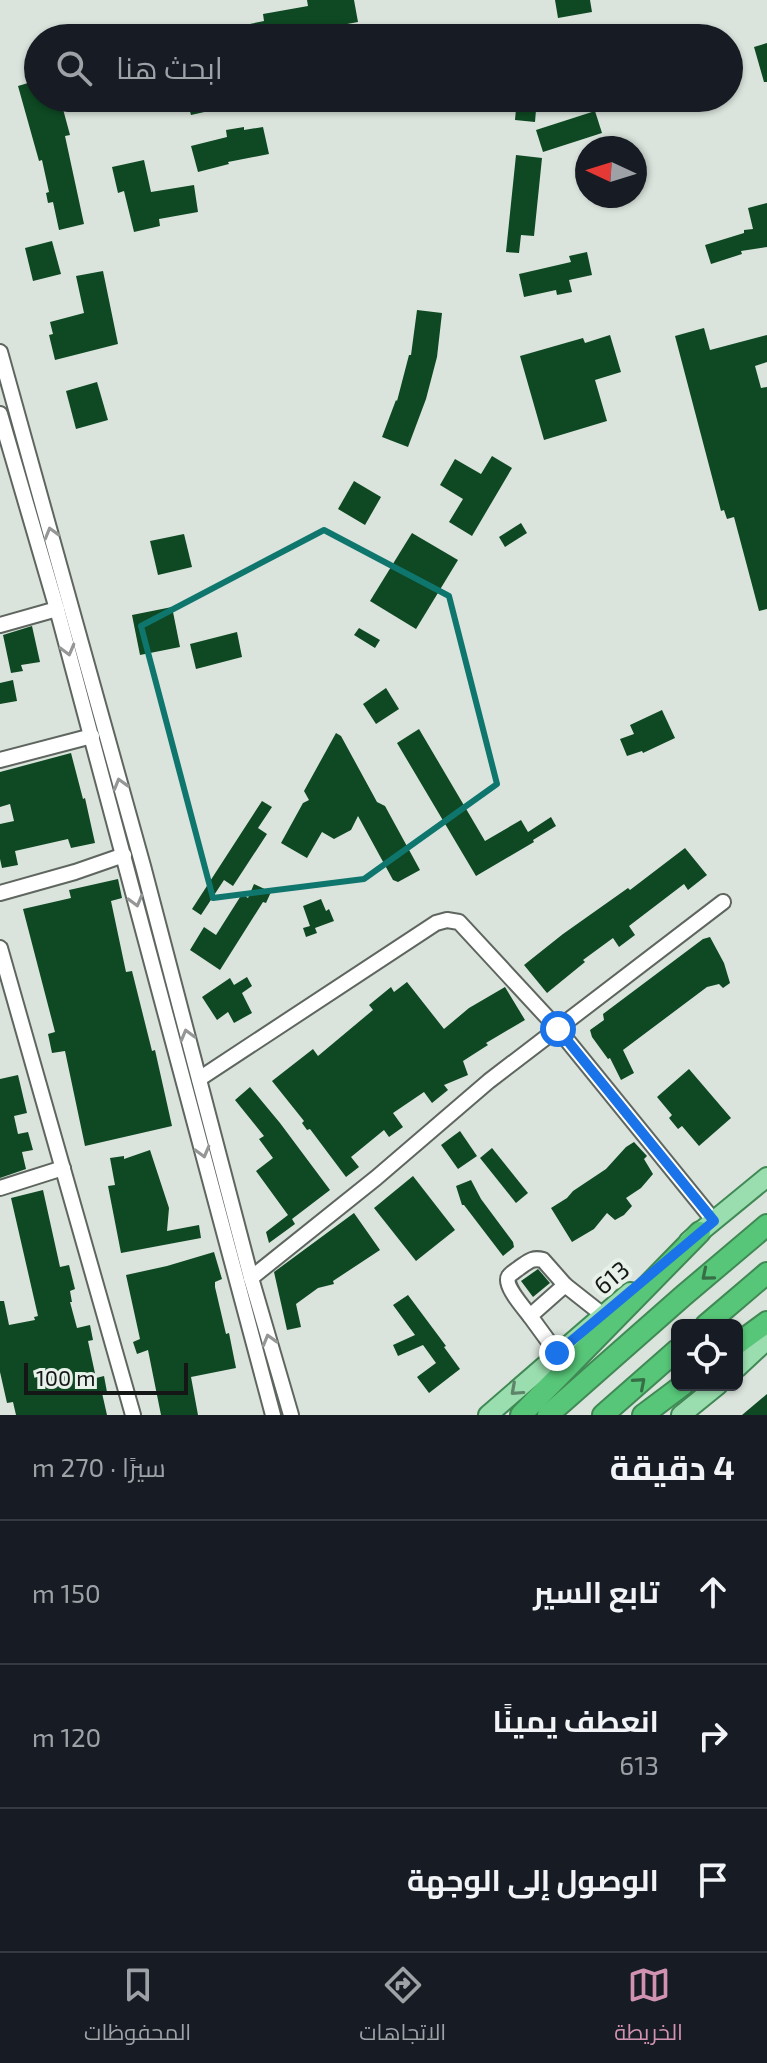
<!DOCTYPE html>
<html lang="ar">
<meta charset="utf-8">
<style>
:root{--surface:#171b24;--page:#242831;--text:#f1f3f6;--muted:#9ea1a6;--line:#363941;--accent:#d192b0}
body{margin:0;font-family:"Exo 2",Cairo,sans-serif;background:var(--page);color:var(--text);direction:rtl}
.controls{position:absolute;right:24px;bottom:24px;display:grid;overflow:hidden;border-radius:12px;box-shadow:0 2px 6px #0004}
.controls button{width:72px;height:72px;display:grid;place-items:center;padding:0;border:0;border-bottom:2px solid var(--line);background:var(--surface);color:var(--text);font:40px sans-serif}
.compass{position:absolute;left:575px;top:136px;width:72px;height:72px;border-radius:50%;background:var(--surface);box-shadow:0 2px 6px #0004;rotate:274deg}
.scale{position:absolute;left:24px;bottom:20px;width:164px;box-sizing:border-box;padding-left:8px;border:4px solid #141715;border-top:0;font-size:22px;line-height:28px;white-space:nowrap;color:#141715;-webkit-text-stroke:6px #e7f1e9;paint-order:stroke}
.stop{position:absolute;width:24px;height:24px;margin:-18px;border:6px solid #1a73e8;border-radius:50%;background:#fff}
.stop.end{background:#1a73e8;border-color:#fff;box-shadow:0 2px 8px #0008}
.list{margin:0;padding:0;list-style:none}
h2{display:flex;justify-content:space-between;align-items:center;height:104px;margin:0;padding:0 32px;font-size:34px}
h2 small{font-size:26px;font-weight:400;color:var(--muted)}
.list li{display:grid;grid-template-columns:52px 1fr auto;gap:24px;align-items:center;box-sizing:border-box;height:144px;padding:0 32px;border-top:2px solid var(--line)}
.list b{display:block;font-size:30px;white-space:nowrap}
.list p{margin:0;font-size:26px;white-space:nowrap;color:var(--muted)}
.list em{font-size:26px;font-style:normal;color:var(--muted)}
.icon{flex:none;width:44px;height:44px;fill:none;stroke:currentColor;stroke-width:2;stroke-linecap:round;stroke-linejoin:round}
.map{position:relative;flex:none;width:767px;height:1415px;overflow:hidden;direction:ltr}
.search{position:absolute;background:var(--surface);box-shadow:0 2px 6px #0004;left:24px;right:24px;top:24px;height:88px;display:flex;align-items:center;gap:20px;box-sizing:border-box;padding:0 28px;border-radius:44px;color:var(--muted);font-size:30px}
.sheet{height:536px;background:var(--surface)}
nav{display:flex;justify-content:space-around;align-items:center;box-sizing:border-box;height:112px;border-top:2px solid var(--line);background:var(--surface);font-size:22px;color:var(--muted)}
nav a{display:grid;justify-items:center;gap:4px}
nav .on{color:var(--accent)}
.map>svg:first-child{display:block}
.building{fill:#0e4923}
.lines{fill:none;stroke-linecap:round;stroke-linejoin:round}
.minor-casing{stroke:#5e665f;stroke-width:18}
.major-casing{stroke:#408955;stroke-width:22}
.highway-casing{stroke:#408955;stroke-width:24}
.minor{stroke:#fff;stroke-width:14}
.major{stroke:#9addae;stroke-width:18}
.highway{stroke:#57c678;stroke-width:20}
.oneway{stroke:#959796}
.oneway2{stroke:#366e46}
.oneway3{stroke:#5e8469}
.route{stroke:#1a73e8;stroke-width:10}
.marked{fill:none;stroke:#0f766e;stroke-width:6;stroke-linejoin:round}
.labels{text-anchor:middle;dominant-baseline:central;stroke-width:8;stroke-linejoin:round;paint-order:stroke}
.street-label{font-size:24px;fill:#141715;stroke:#e7f1e9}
</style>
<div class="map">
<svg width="767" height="1415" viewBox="0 0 767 1415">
<rect width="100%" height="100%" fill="#dae4dc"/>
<g class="building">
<polygon points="307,0 354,0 358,22 304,32 305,35 289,38 201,38 201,34 264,21 263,14 308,6"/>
<polygon points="555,0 590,0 592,12 558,18"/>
<polygon points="767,43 767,82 764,82 754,47"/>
<polygon points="38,80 38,98 56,98 60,110 63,109 70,135 65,136 84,224 59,230 53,202 48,203 46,193 49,192 42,160 39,161 18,86"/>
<polygon points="190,98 229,98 231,106 191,115 188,104 191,104"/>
<polygon points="517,98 537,98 535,122 515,120"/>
<polygon points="595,111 602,133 543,152 536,130"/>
<polygon points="244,127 244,130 263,127 269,154 228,162 229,164 198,172 191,146 227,137 226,130"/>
<polygon points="516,155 542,158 534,236 521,235 519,253 506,252"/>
<polygon points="144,160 151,192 194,185 198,212 159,219 160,226 134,232 124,191 118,193 112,167"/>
<polygon points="767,203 767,247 741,251 742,254 711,264 705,245 744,233 744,230 753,229 748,208"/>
<polygon points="52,241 61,274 33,281 25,248"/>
<polygon points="587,252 592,275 569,280 572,292 557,295 556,290 524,297 519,274 571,262 569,256"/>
<polygon points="103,271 118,344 55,360 49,335 53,334 50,322 84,313 76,276"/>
<polygon points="417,310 442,313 437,357 426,399 408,447 382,437 396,400 397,401 409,355 411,355"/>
<polygon points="704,328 710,350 767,335 767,362 755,366 761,388 767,387 767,609 759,611 734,517 727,519 724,510 721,511 675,336"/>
<polygon points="610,335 621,372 595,380 607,421 544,440 520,356 583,338 585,343"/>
<polygon points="97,382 108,420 76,429 66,391"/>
<polygon points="492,456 512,468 472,536 449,522 463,499 440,485 455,459 481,474"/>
<polygon points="354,481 381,497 365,525 338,509"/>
<polygon points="521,523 527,533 505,547 499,537"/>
<polygon points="412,533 458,560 416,629 370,601"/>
<polygon points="184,534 192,567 158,575 150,541"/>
<polygon points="172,607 180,647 140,655 132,615"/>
<polygon points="32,626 40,662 21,665 23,671 11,673 3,635"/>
<polygon points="359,628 380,640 375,648 354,635"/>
<polygon points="237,632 242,657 196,669 190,644"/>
<polygon points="13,680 17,701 0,704 0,683"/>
<polygon points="386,688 399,709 376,724 363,704"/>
<polygon points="662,710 675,738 643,753 642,751 627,756 620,739 634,734 630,725"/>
<polygon points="419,729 485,841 521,820 528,832 551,817 556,826 533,840 534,842 476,876 397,743"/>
<polygon points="336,733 341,736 377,802 385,806 420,870 398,882 393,880 358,816 351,830 334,839 322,832 307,858 281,843 303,803 309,800 304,791"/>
<polygon points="71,753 83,799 85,798 95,843 71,848 68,839 15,851 18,865 2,868 0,859 0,824 14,821 10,804 0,807 0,772"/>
<polygon points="262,801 272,807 258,828 267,834 233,886 224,880 201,915 192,909"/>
<polygon points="685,848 707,875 688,890 684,884 629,926 635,935 619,947 613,938 583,960 585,962 547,993 524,965 563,934 628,888 630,890"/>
<polygon points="118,879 122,898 111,901 126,972 132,971 152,1051 155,1050 172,1126 85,1146 65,1051 52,1053 48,1034 55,1032 23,909 71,898 69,890"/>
<polygon points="254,884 271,892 266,903 263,902 220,970 190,950 204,927 216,935 242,894 248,898"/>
<polygon points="321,899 326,911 329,909 334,921 315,928 317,933 306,937 303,928 310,926 303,906"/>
<polygon points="710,937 724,963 730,983 723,988 719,984 707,987 623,1050 634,1073 621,1080 610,1058 608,1059 592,1037 590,1030 604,1020 603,1014 703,939"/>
<polygon points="247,977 252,986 242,993 252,1013 234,1023 228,1012 217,1020 202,997 230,978 234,985"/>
<polygon points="407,982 444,1029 469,1008 505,987 525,1020 486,1043 488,1045 463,1061 468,1075 444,1085 448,1090 432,1103 424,1092 393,1113 403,1127 389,1137 384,1130 351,1157 359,1167 346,1177 310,1129 307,1130 302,1123 304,1121 272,1081 313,1049 318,1056 373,1010 369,1005 391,987 394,992"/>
<polygon points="689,1069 731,1118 699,1146 682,1126 678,1129 669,1118 672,1115 657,1097"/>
<polygon points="18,1075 27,1113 14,1116 18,1134 28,1132 33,1150 22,1152 26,1169 0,1178 0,1079"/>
<polygon points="250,1087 280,1123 330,1190 292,1219 295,1224 269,1243 266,1232 288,1215 256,1171 273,1158 259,1139 264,1136 235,1100"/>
<polygon points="460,1131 477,1156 458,1169 441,1145"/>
<polygon points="634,1142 647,1156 644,1159 653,1174 641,1188 626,1198 632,1206 624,1215 615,1220 607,1213 594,1229 572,1242 551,1208 567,1198 573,1191 606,1169 626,1147"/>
<polygon points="492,1148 528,1193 516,1203 480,1158"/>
<polygon points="150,1150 169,1208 167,1231 199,1225 201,1238 121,1253 108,1186 115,1185 110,1158 124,1156 124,1159"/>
<polygon points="413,1176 455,1230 416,1261 374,1208"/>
<polygon points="471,1180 481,1199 513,1242 514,1247 503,1256 464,1205 462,1205 456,1186"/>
<polygon points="43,1190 60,1267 69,1265 75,1289 70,1291 72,1302 70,1302 77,1328 90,1325 93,1340 88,1341 96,1378 104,1376 107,1392 102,1393 107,1415 16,1415 13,1402 7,1403 0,1372 0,1301 4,1301 9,1325 35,1320 34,1317 38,1316 11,1198"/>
<polygon points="354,1213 380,1250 333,1281 334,1284 318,1288 296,1304 301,1327 287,1330 274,1272"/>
<polygon points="214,1252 222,1279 215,1282 215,1287 226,1334 229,1333 236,1368 191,1377 198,1415 161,1415 148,1350 137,1354 133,1342 140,1339 126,1275 167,1266"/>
<polygon points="538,1269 550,1283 533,1297 521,1281"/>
<polygon points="408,1295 446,1346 444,1347 460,1369 429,1393 417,1377 436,1363 423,1345 398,1356 393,1345 415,1335 393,1305"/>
<polygon points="767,1394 767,1415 742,1415"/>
</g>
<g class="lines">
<defs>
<g id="minor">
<polyline points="0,352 143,866 251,1278 291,1415"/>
<polyline points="0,414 57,609 273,1415"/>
<polyline points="0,625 57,609"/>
<polyline points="0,760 92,736"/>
<polyline points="0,893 75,872 124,855"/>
<polyline points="0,948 133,1415"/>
<polyline points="199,1079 436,923 447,920 459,922 558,1029 714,1221"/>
<polyline points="0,1188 63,1168"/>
<polyline points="251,1278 376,1178 489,1081 723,902"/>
<path d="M530 1316C524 1308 503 1285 509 1276 509 1275 518 1269 519 1268 528 1262 532 1257 543 1260L565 1285"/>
<polyline points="557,1353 530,1316 565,1285 603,1315"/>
</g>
<g id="major">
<polyline points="689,1241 767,1177"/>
<polyline points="737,1368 767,1340"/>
<polyline points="488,1415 630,1292"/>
<polyline points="681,1415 718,1385"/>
</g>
<g id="highway">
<polyline points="706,1325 767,1273"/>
<polyline points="737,1344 767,1322"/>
<polyline points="521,1415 700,1232"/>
<polyline points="548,1415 683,1296 767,1225"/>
<polyline points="603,1415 677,1350"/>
<polyline points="643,1415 683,1385"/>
</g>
</defs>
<use href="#minor" class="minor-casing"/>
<use href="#major" class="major-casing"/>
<use href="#highway" class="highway-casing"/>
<use href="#minor" class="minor"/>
<use href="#major" class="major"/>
<use href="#highway" class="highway"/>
</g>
<defs><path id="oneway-chevron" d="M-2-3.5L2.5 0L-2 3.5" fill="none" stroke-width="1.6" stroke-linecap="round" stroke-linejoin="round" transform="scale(2)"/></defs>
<g class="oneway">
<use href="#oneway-chevron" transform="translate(51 533) rotate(-106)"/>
<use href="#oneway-chevron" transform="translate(68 650) rotate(75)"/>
<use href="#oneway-chevron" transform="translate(120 784) rotate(-106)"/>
<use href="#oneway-chevron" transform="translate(136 901) rotate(75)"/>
<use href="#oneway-chevron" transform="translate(187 1035) rotate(-105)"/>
<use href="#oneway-chevron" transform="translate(203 1152) rotate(75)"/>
<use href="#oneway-chevron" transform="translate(269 1340) rotate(-106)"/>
</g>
<g class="oneway2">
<use href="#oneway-chevron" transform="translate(707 1275) rotate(140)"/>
<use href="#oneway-chevron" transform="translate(640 1383) rotate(-41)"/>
</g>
<use class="oneway3" href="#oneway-chevron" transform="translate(516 1390) rotate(138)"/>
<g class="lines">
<polyline class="route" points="557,1353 714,1221 558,1029"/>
</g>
<path class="marked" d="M324 530 449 596 497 784 364 879 213 898 141 626Z"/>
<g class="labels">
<g class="street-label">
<text transform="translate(611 1277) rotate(-40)">613</text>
</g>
</g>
</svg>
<div class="controls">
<button><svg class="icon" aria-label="locate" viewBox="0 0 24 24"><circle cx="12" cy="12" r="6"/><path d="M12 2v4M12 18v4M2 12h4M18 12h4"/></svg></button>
</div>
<svg class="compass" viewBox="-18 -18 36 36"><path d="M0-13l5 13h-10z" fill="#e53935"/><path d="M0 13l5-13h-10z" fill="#9ea1a6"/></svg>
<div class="scale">100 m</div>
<div class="stop" style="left:558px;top:1029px"></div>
<div class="stop end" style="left:557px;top:1353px"></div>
<div class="search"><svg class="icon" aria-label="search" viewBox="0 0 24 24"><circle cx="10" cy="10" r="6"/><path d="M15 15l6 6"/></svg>ابحث هنا</div>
</div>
<section class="sheet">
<h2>4 دقيقة<small>سيرًا · 270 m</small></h2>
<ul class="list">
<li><svg class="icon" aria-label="ahead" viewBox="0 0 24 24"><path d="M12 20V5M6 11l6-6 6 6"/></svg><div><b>تابع السير</b></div><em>150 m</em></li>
<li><svg class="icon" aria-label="right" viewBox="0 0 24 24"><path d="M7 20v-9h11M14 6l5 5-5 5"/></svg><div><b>انعطف يمينًا</b><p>613</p></div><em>120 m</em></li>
<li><svg class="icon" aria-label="arrive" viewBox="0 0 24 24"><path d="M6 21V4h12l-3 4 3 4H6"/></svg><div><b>الوصول إلى الوجهة</b></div></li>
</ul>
</section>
<nav>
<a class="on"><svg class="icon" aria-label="map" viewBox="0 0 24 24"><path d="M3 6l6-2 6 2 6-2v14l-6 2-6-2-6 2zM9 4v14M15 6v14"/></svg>الخريطة</a>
<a><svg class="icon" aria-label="directions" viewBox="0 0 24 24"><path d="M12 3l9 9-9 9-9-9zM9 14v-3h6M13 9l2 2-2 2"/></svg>الاتجاهات</a>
<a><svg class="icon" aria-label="saved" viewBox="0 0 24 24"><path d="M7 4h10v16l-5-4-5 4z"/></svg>المحفوظات</a>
</nav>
